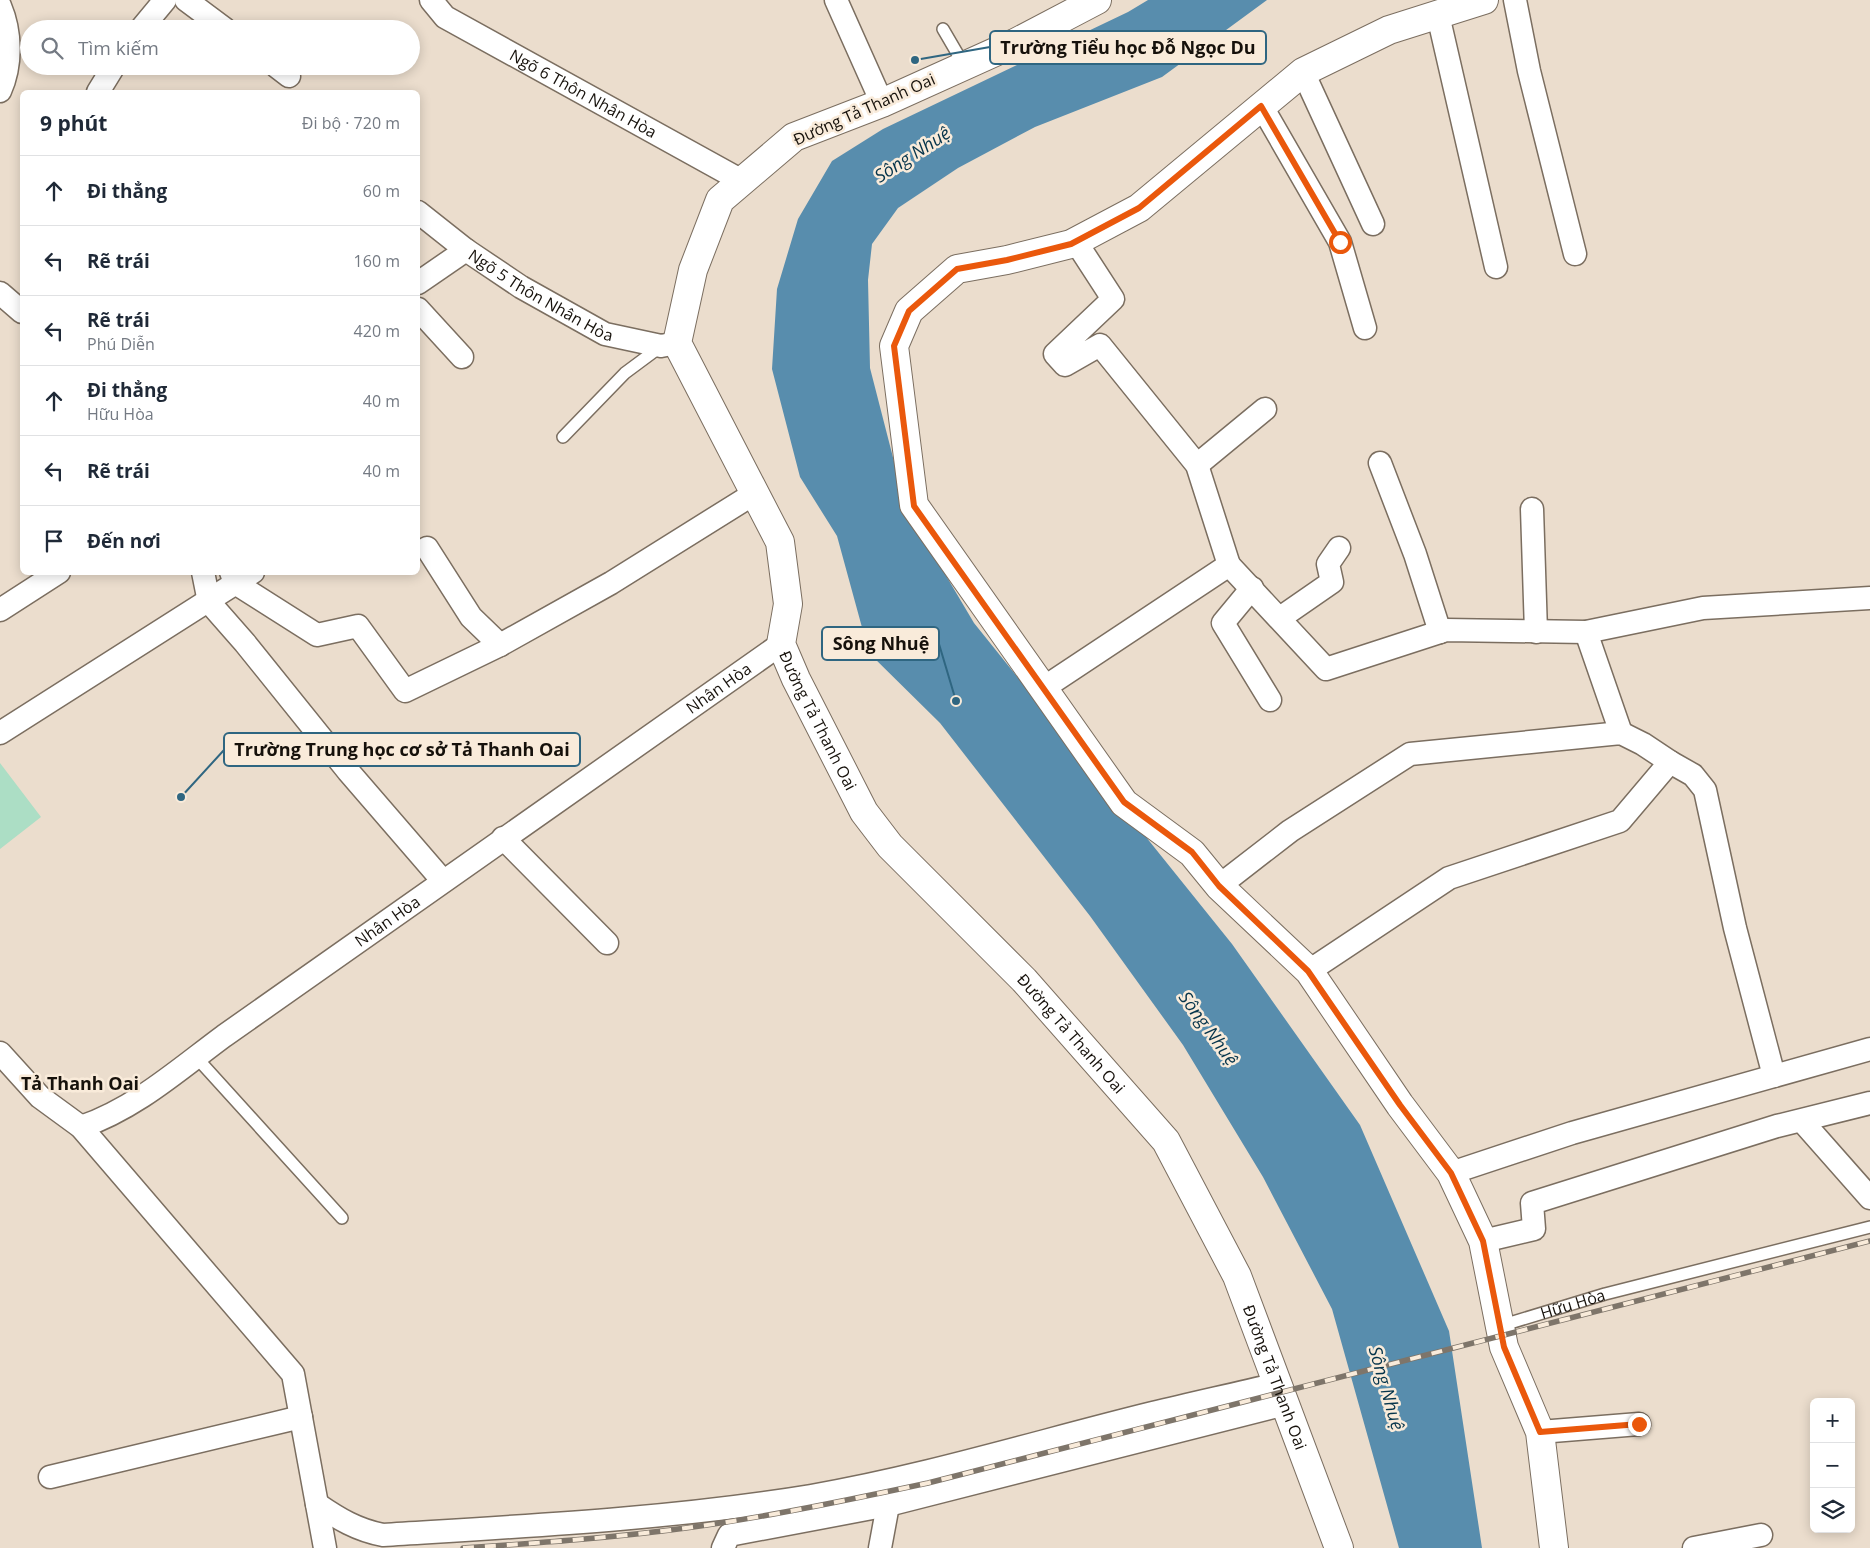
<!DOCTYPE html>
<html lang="vi">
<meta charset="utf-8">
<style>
:root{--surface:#fff;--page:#f2f2f3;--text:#1f2937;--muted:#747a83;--line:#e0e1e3}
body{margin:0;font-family:"Open Sans",sans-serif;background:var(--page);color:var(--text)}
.controls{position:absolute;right:15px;bottom:15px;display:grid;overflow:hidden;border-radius:8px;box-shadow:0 2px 12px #0003}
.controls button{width:45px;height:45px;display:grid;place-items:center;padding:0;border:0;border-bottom:1px solid var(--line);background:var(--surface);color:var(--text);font:25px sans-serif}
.stop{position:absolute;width:15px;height:15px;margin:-11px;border:4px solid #ea580c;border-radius:50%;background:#fff}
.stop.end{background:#ea580c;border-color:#fff;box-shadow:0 1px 5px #0008}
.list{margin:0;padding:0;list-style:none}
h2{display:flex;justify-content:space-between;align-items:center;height:65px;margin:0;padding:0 20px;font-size:21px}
h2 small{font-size:16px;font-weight:400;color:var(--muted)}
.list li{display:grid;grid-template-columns:32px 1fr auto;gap:15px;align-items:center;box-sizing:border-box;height:70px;padding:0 20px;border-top:1px solid var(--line)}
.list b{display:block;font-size:19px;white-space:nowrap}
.list p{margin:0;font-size:16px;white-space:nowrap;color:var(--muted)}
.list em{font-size:16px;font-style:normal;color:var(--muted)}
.icon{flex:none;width:28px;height:28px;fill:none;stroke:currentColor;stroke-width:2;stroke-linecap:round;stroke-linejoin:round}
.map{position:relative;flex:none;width:1870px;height:1548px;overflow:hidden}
.search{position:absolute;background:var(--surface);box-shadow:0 2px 12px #0003;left:20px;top:20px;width:400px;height:55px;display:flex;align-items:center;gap:12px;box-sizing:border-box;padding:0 18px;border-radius:28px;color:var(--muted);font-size:19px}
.panel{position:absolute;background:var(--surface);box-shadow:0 2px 12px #0003;left:20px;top:90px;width:400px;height:485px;border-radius:8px}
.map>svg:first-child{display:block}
.green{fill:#acdec5}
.water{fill:#588dad}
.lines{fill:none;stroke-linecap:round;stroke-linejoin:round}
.service-casing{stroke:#7b6e60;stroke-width:14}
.minor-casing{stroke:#7b6e60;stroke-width:25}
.tertiary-casing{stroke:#7b6e60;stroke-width:30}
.service{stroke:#fff;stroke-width:11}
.minor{stroke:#fff;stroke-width:22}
.tertiary{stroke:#fff;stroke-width:28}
.rail-casing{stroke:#7e756a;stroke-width:5.5}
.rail{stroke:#f9ebda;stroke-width:4;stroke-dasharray:11;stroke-linecap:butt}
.route{stroke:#ea580c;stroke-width:6}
.labels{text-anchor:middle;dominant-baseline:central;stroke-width:5;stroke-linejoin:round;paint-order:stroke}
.street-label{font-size:16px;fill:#16110b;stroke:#f9ebda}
.water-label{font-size:18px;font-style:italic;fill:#05344b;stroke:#f9ebda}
.neighbourhood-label{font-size:18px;font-weight:bold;fill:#16110b;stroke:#f9ebda}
.leader{fill:none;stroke:#2f6681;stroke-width:2}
.callout-dot{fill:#2f6681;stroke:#f9ebda;stroke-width:2}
.callout{fill:#f9ebda;stroke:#2f6681;stroke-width:2}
.callout-label{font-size:18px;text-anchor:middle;font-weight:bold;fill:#16110b}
</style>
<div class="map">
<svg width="1870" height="1548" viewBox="0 0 1870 1548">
<rect width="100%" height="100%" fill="#ebddcd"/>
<polygon class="green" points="0,763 41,817 0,849"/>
<polygon class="water" points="1148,0 1267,0 1162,77 1035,127 958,168 898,208 872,244 868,280 870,368 906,508 974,623 1232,944 1360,1125 1449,1331 1482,1548 1399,1548 1332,1309 1263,1177 1183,1045 1090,916 940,723 869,653 837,536 800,477 772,369 777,289 798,219 832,161 883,129 1128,12"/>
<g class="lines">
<defs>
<g id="service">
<polyline points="943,29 964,65"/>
<polyline points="563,437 625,373 660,347"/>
<polyline points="196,1057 342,1218"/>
<path id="s1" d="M1500 1326 1605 1294 1870 1227"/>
</g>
<g id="minor">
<polyline points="186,0 225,29"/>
<path id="s2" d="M431 0 445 17 742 181"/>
<polyline points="836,0 882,103"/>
<polyline points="1515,0 1529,71 1575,254"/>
<path d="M0 6C11 32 12 64 0 91"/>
<polyline points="1438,15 1496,267"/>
<polyline points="141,29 165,0"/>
<polyline points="276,66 289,76"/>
<polyline points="1303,72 1373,224"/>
<polyline points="98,92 114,66"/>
<polyline points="1261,105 1340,242 1365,328"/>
<path id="s3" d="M418 212 466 250 521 287 605 334 661 346 677 343"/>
<polyline points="1076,242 1113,299 1055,354 1065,365 1100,345 1197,465 1229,565"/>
<polyline points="418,283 466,250"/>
<polyline points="0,293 22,312"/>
<polyline points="418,309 462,357"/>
<polyline points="1380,463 1415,554 1440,632"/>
<polyline points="1197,465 1265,409"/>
<polyline points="1532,509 1536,632"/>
<polyline points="427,548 471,617 500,645"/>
<polyline points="203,572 209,602 245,643 348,771 443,881"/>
<polyline points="231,572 235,583 317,635 358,626 405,691 500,645 611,583 755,493"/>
<polyline points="1252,588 1223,623 1270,700"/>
<polyline points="0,610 59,572"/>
<polyline points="1280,618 1332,582 1328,564 1339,548"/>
<polyline points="1586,632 1621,733"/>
<polyline points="1042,689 1229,565 1326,669 1446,630 1586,632 1703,608 1870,598"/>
<polyline points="0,733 253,572"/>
<polyline points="1670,762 1693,775 1705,790 1735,928 1774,1076"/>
<polyline points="503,838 607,943"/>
<polyline points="1219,886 1290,831 1410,754 1621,733 1643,744 1670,762 1620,821 1449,878 1309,971"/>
<polyline points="0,1053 40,1097 81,1127 293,1374 325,1548"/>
<polyline points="1802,1121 1870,1198"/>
<path id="s4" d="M81 1127C136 1108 178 1070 224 1036L781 644"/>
<polyline points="1451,1173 1572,1133 1870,1049"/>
<polyline points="1483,1241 1534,1229 1532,1203 1777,1126 1870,1103"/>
<polyline points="1540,1432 1639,1424"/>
<polyline points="50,1477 301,1417"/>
<path d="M317 1504C339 1519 357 1530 383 1535 526 1526 670 1519 811 1496 927 1476 1039 1441 1153 1413 1194 1403 1236 1394 1277 1384"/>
<polyline points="723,1548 729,1535 888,1505 1285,1404"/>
<polyline points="880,1548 888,1505"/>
<polyline points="1694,1548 1761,1535"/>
</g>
<g id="tertiary">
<path id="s5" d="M1097 0 1015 43 882 103 794 137 720 200 693 270 677 343 780 542 788 604 781 644 796 679 864 812 890 846 1024 980 1166 1141 1237 1276 1339 1548"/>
<polyline points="1484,0 1389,30 1303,72 1139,208 1071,244 1007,260 957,269 909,311 894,346 914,505 1124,803 1192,853 1219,886 1309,971 1400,1105 1451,1173 1483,1241 1504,1347 1540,1432 1554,1548"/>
</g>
</defs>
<use href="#service" class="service-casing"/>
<use href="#minor" class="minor-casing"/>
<use href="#tertiary" class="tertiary-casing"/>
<use href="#service" class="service"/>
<use href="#minor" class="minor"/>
<use href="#tertiary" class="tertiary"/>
<defs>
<path id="rail" d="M463 1548C537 1543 612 1538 686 1528 767 1517 848 1500 928 1483L1870 1241"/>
</defs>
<use href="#rail" class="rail-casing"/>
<use href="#rail" class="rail"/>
</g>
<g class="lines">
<polyline class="route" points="1340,242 1261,106 1139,208 1071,244 1007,260 957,269 909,311 894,346 914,506 1124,802 1192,852 1219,886 1308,971 1400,1105 1451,1173 1483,1241 1504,1347 1540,1432 1639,1424"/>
</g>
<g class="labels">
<g class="street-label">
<text stroke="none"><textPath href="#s2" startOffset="180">Ngõ 6 Thôn Nhân Hòa</textPath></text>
<text transform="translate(864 109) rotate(-24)">Đường Tả Thanh Oai</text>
<text stroke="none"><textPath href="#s3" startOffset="149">Ngõ 5 Thôn Nhân Hòa</textPath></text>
<text stroke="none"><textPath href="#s4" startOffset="775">Nhân Hòa</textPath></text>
<text stroke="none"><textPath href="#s5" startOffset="992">Đường Tả Thanh Oai</textPath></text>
<text stroke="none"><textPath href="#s4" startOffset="370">Nhân Hòa</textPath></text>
<text stroke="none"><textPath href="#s5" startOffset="1398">Đường Tả Thanh Oai</textPath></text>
<text stroke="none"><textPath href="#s1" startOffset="76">Hữu Hòa</textPath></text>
<text stroke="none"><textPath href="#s5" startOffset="1802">Đường Tả Thanh Oai</textPath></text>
</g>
<g class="water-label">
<text transform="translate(912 154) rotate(-33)">Sông Nhuệ</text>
<text transform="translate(1209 1028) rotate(54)">Sông Nhuệ</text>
<text transform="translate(1387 1388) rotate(74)">Sông Nhuệ</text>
</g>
<g class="neighbourhood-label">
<text x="80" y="1083">Tả Thanh Oai</text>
</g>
</g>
<path class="leader" d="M915 60L990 47M956 701L939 644M181 797L224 750"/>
<g class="callout-dot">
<circle cx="915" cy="60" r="5"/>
<circle cx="956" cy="701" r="5"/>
<circle cx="181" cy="797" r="5"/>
</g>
<g class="callout">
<rect x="990" y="31" width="276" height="33" rx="5"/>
<rect x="822" y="627" width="117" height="33" rx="5"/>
<rect x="224" y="733" width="356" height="33" rx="5"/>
</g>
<g class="callout-label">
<text x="1128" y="54">Trường Tiểu học Đỗ Ngọc Du</text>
<text x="881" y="650">Sông Nhuệ</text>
<text x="402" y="756">Trường Trung học cơ sở Tả Thanh Oai</text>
</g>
</svg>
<div class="controls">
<button>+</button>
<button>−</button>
<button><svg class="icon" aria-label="layers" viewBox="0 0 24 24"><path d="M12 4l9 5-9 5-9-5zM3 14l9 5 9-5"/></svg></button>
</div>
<div class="stop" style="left:1340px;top:242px"></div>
<div class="stop end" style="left:1639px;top:1424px"></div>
<div class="search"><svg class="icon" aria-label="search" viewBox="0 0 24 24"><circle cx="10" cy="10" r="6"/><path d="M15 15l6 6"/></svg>Tìm kiếm</div>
<section class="panel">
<h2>9 phút<small>Đi bộ · 720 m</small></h2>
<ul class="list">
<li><svg class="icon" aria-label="ahead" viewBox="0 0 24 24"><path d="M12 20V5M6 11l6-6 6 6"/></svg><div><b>Đi thẳng</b></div><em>60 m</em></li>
<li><svg class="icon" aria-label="left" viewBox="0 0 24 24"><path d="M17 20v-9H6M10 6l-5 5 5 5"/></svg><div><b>Rẽ trái</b></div><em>160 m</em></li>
<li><svg class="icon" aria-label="left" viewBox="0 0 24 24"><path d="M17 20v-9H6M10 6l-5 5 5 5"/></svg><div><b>Rẽ trái</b><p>Phú Diễn</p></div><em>420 m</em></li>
<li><svg class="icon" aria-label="ahead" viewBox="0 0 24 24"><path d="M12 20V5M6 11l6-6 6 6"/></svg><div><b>Đi thẳng</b><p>Hữu Hòa</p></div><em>40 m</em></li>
<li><svg class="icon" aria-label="left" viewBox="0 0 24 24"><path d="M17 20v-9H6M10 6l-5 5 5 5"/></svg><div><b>Rẽ trái</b></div><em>40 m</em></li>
<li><svg class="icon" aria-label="arrive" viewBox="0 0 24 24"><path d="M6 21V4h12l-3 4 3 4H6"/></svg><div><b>Đến nơi</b></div></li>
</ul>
</section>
</div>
